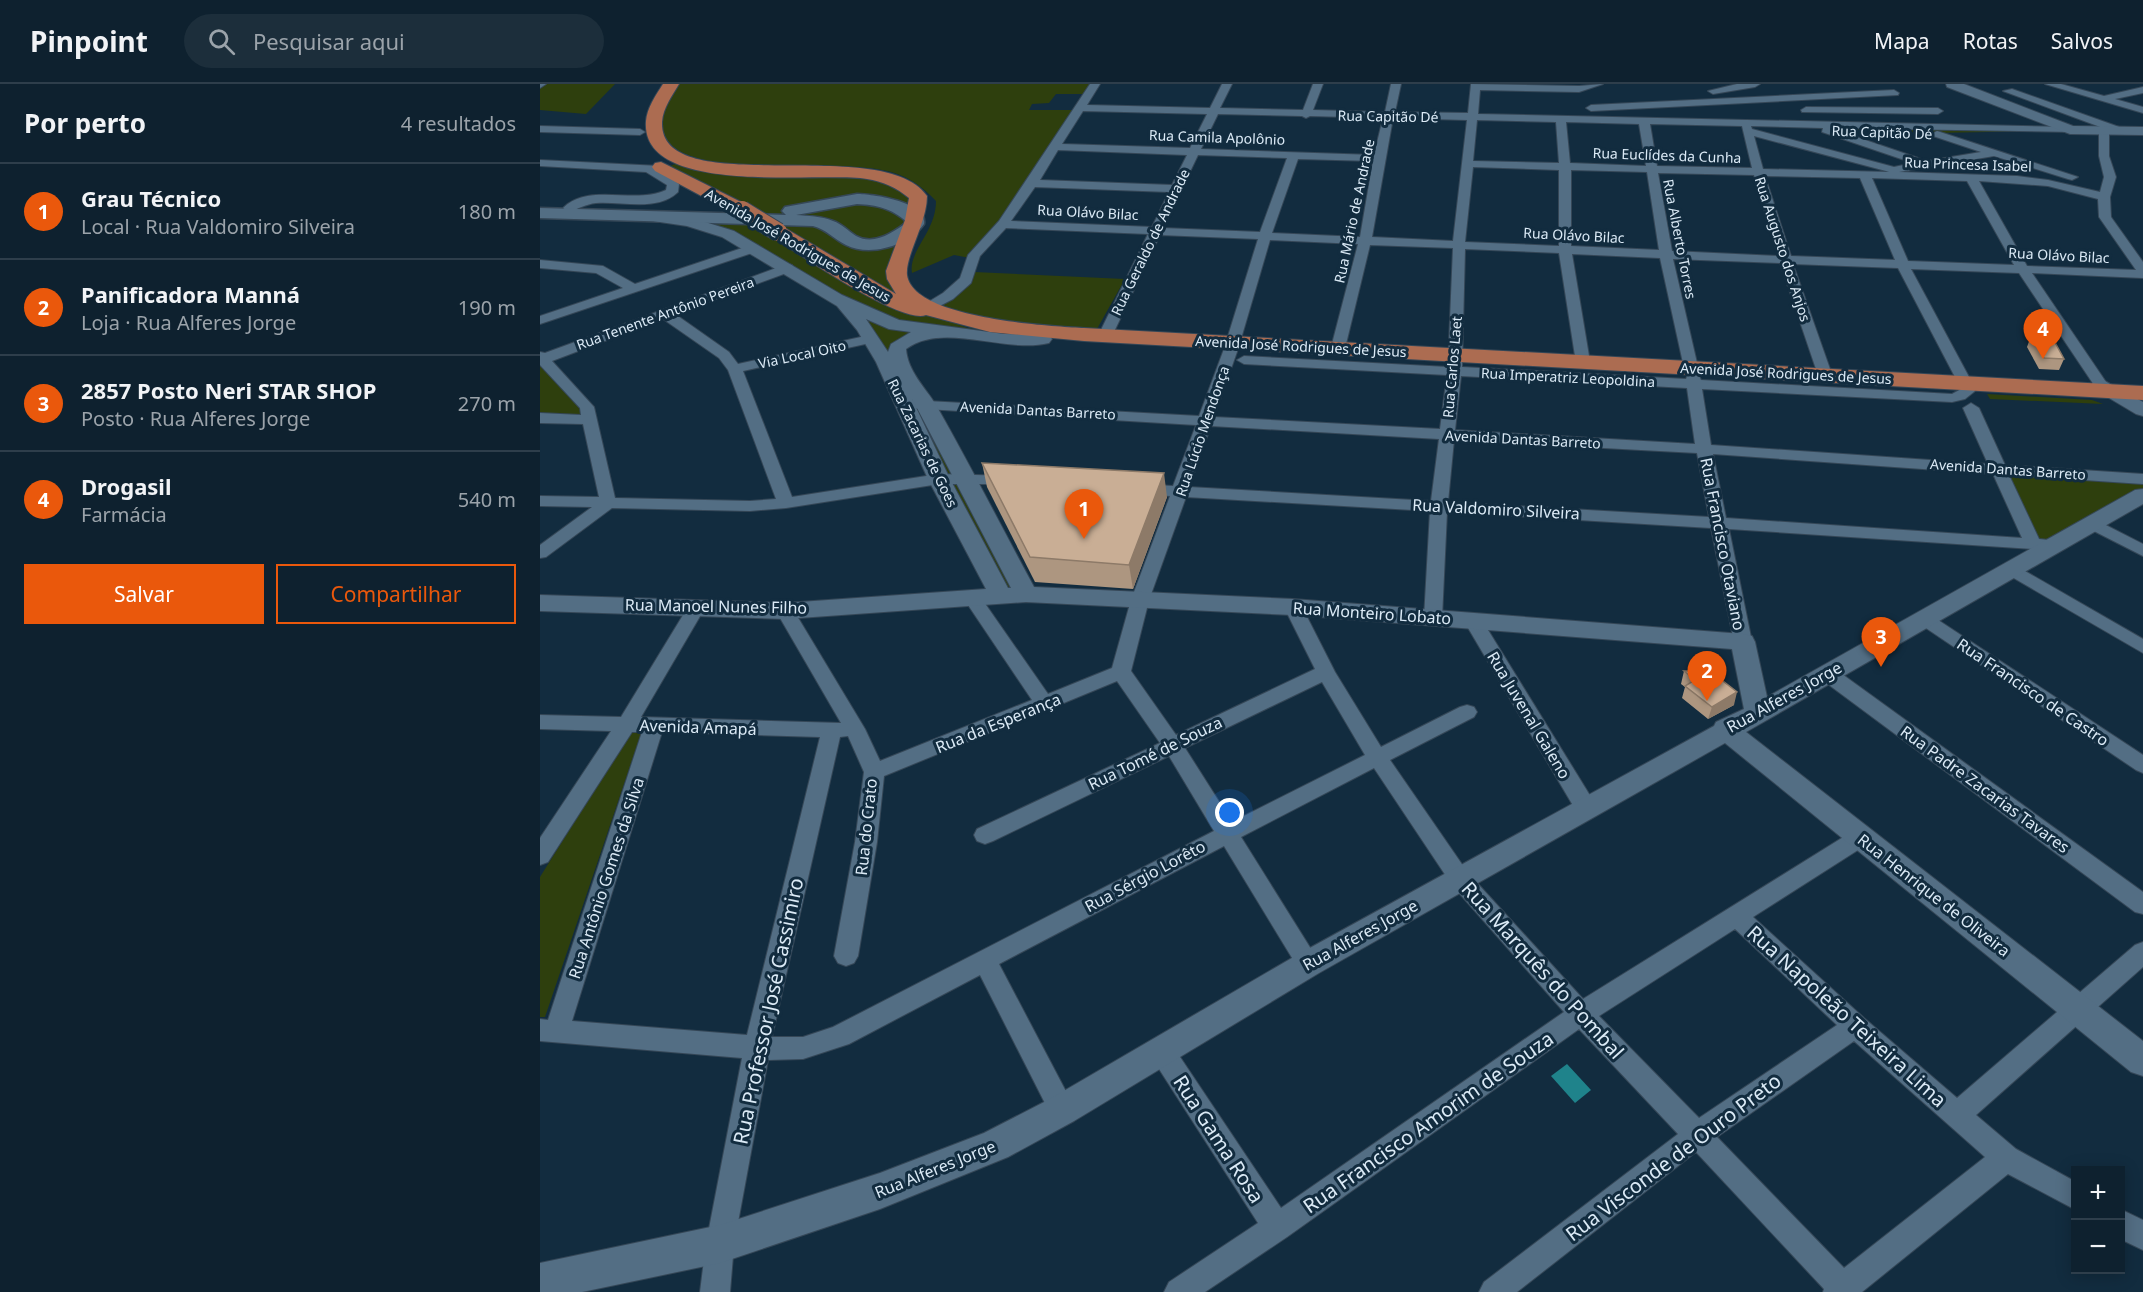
<!DOCTYPE html>
<html lang="pt">
<meta charset="utf-8">
<style>
:root{--surface:#0e212f;--page:#1c2e3b;--text:#f1f3f6;--muted:#9ba3aa;--line:#2e3e4b;--accent:#ea580c}
body{margin:0;font-family:"Noto Sans",sans-serif;background:var(--page);color:var(--text)}
.controls{position:absolute;right:18px;bottom:18px;display:grid;overflow:hidden;border-radius:0px;box-shadow:0 3px 15px #0003}
.controls button{width:54px;height:54px;display:grid;place-items:center;padding:0;border:0;border-bottom:2px solid var(--line);background:var(--surface);color:var(--text);font:30px sans-serif}
.you{position:absolute;left:690px;top:729px;width:21px;height:21px;margin:-15px;border:4px solid #fff;border-radius:50%;background:#1a73e8;box-shadow:0 0 0 9px #1a73e833}
.badge{display:grid;place-items:center;width:39px;height:39px;border-radius:50%;background:var(--accent);color:#fff;font-size:20px;font-weight:700}
.pin{position:absolute;translate:-50% -50px;filter:drop-shadow(0 2px 3px #0008)}
.pin::after{content:'';position:absolute;top:32px;width:21px;height:18px;background:inherit;clip-path:polygon(0 0,100% 0,50% 100%)}
.list{margin:0;padding:0;list-style:none}
h2{display:flex;justify-content:space-between;align-items:center;height:78px;margin:0;padding:0 24px;font-size:26px}
h2 small{font-size:20px;font-weight:400;color:var(--muted)}
.list li{display:grid;grid-template-columns:39px 1fr auto;gap:18px;align-items:center;box-sizing:border-box;height:96px;padding:0 24px;border-top:2px solid var(--line)}
.list b{display:block;font-size:22px;white-space:nowrap}
.list p{margin:0;font-size:20px;white-space:nowrap;color:var(--muted)}
.list em{font-size:20px;font-style:normal;color:var(--muted)}
.actions{display:flex;gap:12px;padding:18px 24px}
.actions a{flex:1;padding:14px 0;border:2px solid var(--accent);border-radius:0px;text-align:center;font-size:21px;color:var(--accent)}
.actions .main{background:var(--accent);color:#fff}
.icon{flex:none;width:33px;height:33px;fill:none;stroke:currentColor;stroke-width:2;stroke-linecap:round;stroke-linejoin:round}
.map{position:relative;flex:none;width:1603px;height:1208px;overflow:hidden}
header{display:flex;align-items:center;gap:36px;box-sizing:border-box;height:84px;padding:0 30px;background:var(--surface);border-bottom:2px solid var(--line)}
header strong{font-size:28px}
nav{display:flex;gap:33px;margin-inline-start:auto;font-size:21px}
.search{width:420px;height:54px;background:var(--page);display:flex;align-items:center;gap:15px;box-sizing:border-box;padding:0 21px;border-radius:33px;color:var(--muted);font-size:22px}
main{display:flex}
aside{flex:1;background:var(--surface)}
.map>svg:first-child{display:block}
.green{fill:#2e3f0d}
.water{fill:#1f838b}
.lines{fill:none;stroke-linecap:round;stroke-linejoin:round}
.minor-casing{stroke:#354757;stroke-width:2}
.tertiary-casing{stroke:#354757;stroke-width:2}
.secondary-casing{stroke:#354757;stroke-width:3}
.primary-casing{stroke:#354757;stroke-width:2}
.minor{fill:#536e84;fill-rule:evenodd}
.tertiary{fill:#536e84;fill-rule:evenodd}
.secondary{fill:#536e84;fill-rule:evenodd}
.primary{fill:#ac6c51;fill-rule:evenodd}
.primary-bridge-casing{stroke:#354757;stroke-width:20;stroke-linecap:butt}
.primary-bridge{stroke:#ac6c51;stroke-width:18}
.wall{fill:#ad9680}
.shaded-wall{fill:#8d7a68}
.building{fill:#c9ae95;stroke:#8d7a68;stroke-width:1.5}
.labels{text-anchor:middle;dominant-baseline:central;stroke-width:6;stroke-linejoin:round;paint-order:stroke}
.far-street-label{font-size:14px;fill:#dbeaf6;stroke:#122c3f}
.street-label{font-size:16px;fill:#dbeaf6;stroke:#122c3f}
.near-street-label{font-size:20px;fill:#dbeaf6;stroke:#122c3f}
</style>
<header>
<strong>Pinpoint</strong>
<div class="search"><svg class="icon" aria-label="search" viewBox="0 0 24 24"><circle cx="10" cy="10" r="6"/><path d="M15 15l6 6"/></svg>Pesquisar aqui</div>
<nav><a>Mapa</a><a>Rotas</a><a>Salvos</a></nav>
</header>
<main>
<aside>
<h2>Por perto<small>4 resultados</small></h2>
<ul class="list">
<li><span class="badge">1</span><div><b>Grau Técnico</b><p>Local · Rua Valdomiro Silveira</p></div><em>180 m</em></li>
<li><span class="badge">2</span><div><b>Panificadora Manná</b><p>Loja · Rua Alferes Jorge</p></div><em>190 m</em></li>
<li><span class="badge">3</span><div><b>2857 Posto Neri STAR SHOP</b><p>Posto · Rua Alferes Jorge</p></div><em>270 m</em></li>
<li><span class="badge">4</span><div><b>Drogasil</b><p>Farmácia</p></div><em>540 m</em></li>
</ul>
<div class="actions"><a class="main">Salvar</a><a>Compartilhar</a></div>
</aside>
<div class="map">
<svg width="1603" height="1208" viewBox="0 0 1603 1208">
<rect width="100%" height="100%" fill="#122c3f"/>
<g class="green">
<polygon points="0,0 75,0 46,30 0,26"/>
<path d="M136 0H555L547 10H516L509 19 492 20 489 26H537L489 99 430 174 414 171 372 189C368 167 396 148 396 117 381 101 365 90 342 86 292 76 171 92 135 64 129 60 121 49 120 42 117 27 129 12 136 0Z"/>
<polygon points="1160,39 1504,47 1391,49"/>
<polygon points="143,77 340,92 378,112 357,195 416,234 417,240 428,244 503,255 431,250 386,254 358,267 486,509 460,510 316,232 211,163 149,138 218,136 122,85"/>
<path d="M434 188 585 195 557 245C505 242 451 241 402 221 417 212 426 203 434 188Z"/>
<polygon points="0,277 44,324 44,333 0,331"/>
<polygon points="1447,310 1552,316 1563,320 1450,315"/>
<polygon points="1465,387 1603,398 1603,405 1510,458 1496,457"/>
<polygon points="102,647 5,933 0,933 0,793 90,649"/>
</g>
<polygon class="water" points="1027,980 1051,1006 1035,1019 1011,992"/>
<g class="lines">
<defs>
<g id="minor">
<polygon points="0,0 6,0 0,4"/>
<path d="M550 0H560L547 21 670 24 682 0H692L680 24 763 26 773 0H783L773 26 845 28 851 0H861L855 28 928 29 931 0 1039 2 1063 0 1039 8 940 6 938 30 1530 43 1534 44V48L1290 44 1387 77 1441 68 1393 52 1392 50 1397 47 1538 93 1532 96 1528 95 1454 72 1359 88 1477 92 1508 96 1560 108 1564 93 1559 72V47L1563 44 1463 7 1472 5 1582 44V48L1569 46V72L1576 93 1570 113 1571 133 1603 178V194L1492 189 1568 301 1561 305 1556 304 1479 189 1371 185 1429 293 1422 297 1415 293 1358 184 1253 180 1290 285 1283 289 1276 285 1240 179 1133 175 1157 279 1150 283 1143 279 1120 174 1032 170 1049 272 1042 276 1035 272 1019 169 925 165 922 283 1146 295 1148 290H1158L1161 296 1412 310 1423 304H1433L1435 307 1425 315 1412 318 1162 305 1171 361 1448 380 1423 324 1431 319 1439 324 1465 381 1603 390V400L1469 391 1499 455 1518 457 1521 461 1518 465H1493L1189 445 1212 558 1210 562 1203 564 1196 562 1194 558 1171 444 907 428 902 534 899 538H887L884 534 890 427 646 413 609 516 591 587 636 651 775 585 744 523 747 519H759L762 523 795 588 841 663 920 623 927 621 934 623 937 628 934 633 850 676 928 789 1043 915 1313 747 1321 744 1329 747 1332 753 1329 759 1213 833 1324 934 1417 1014 1595 861 1603 858V883L1436 1031 1476 1065 1536 1098V1126L1468 1090 1322 1208H1283L1284 1205 1156 1068 977 1208H939L944 1198 1138 1050 1039 945 747 1153 665 1208H624L629 1198 718 1139 612 974 608 966 612 958 621 955 630 958 741 1124 1024 928 912 801 834 684 701 753 776 873 780 880 776 887 768 890 760 887 684 762 459 880 531 1017 535 1026 531 1035 522 1038 513 1035 440 891 309 960 263 975 228 976 194 1160 190 1208H160L166 1160 202 974 0 957V935L8 936 102 648H92L8 778 0 781V754L71 647 0 645V631L81 633 151 518H163L166 522 101 633 301 639 236 527 239 523H251L254 527 325 645 340 677 492 616 422 512 425 508H437L508 610 572 584 591 516 630 412 600 410 592 405 600 400 633 402 656 341 369 324 362 320 369 316 659 332 684 265 718 155 620 151 572 252 565 256 558 252 608 150 466 144 440 172 431 199 413 215 392 226H382L380 223 403 209 420 194 428 171 459 137ZM543 27 667 30 650 64 522 60ZM678 30 762 32 766 34 770 32 843 34 834 71 661 65ZM853 34 927 36 913 157 832 153ZM937 36 1016 38 1019 79 933 77ZM1026 38 1099 40 1106 82 1030 79ZM1110 40 1202 42 1212 84 1117 82ZM1211 42 1283 44 1282 48 1373 79 1354 83 1212 45ZM1214 52 1346 87 1349 88 1223 85ZM518 66 647 71 632 101 500 96ZM658 71 747 74 720 148 623 144ZM758 75 833 77 820 153 732 149ZM933 83 1019 86V162L925 158ZM1031 86 1107 88 1119 166 1031 162ZM1118 89 1214 91 1238 172 1132 167ZM1225 92 1320 94 1355 176 1251 172ZM1332 94 1427 97 1474 181 1368 177ZM1439 97 1508 102 1558 115 1559 133 1596 186 1487 182ZM495 103 629 108 612 143 471 137ZM730 156 818 160 792 260 799 264 806 260 830 161 913 164 908 283 704 272 697 276 704 280 907 291 900 345 674 333 698 265ZM921 292 1147 304 1155 360 915 346ZM671 342 899 355 891 417 649 403ZM914 356 1157 369 1169 433 908 418ZM1173 370 1453 390 1482 454 1186 434ZM577 597 620 659 437 745 434 751 437 757 445 760 453 757 629 672 674 747 293 943 263 953H232L300 653 308 652 324 688 315 758 294 872 298 879 306 882 314 879 318 872 337 758 344 692 503 627 512 626 514 623ZM782 598 825 671 692 738 645 664ZM122 648 280 653 207 951 32 937ZM1195 845 1297 941 1159 1034 1059 932ZM1314 957 1445 1073 1304 1184 1177 1053Z"/>
<polygon points="1197,0 1220,0 1215,3 1173,10 1168,7"/>
<polygon points="1505,0 1521,0 1564,12 1603,3 1603,9 1575,15 1603,23 1603,29"/>
<polygon points="1354,6 1359,9 1358,11 1051,27 1046,24 1051,21"/>
<polygon points="1266,23 1398,24 1403,27 1398,30 1262,28 1261,26"/>
<polygon points="0,42 100,45 105,48 100,51 0,48"/>
<path d="M0 76 120 82 126 85 122 88 139 100 138 108C117 128 82 117 56 119 46 120 38 125 29 128L23 124C49 98 95 121 126 106L127 101 106 88 0 82Z"/>
<polygon points="214,160 220,164 218,167 0,240 0,232 83,204 56,189 0,184 0,176 63,182 95,200"/>
<path d="M247 180 252 181 253 184 252 187 135 230 189 268 198 280 330 251 337 255 330 259 203 287 252 413 399 390 472 392 480 397 478 400H399L246 424 210 427 72 424 6 473 0 474V461L52 423 0 422V412L59 413 43 340 0 339V329L41 331 40 324 0 281V268L5 269ZM123 235 179 274 188 286 236 415 210 417 75 414 54 323 12 277Z"/>
<polygon points="1552,434 1603,460 1603,472 1546,443 1544,439"/>
<polygon points="1471,479 1603,555 1603,569 1465,489 1462,485 1465,481"/>
<polygon points="1383,528 1389,530 1603,671 1603,689 1596,686 1377,538 1374,534 1377,530"/>
<polygon points="933,531 940,533 1054,718 1057,724 1054,730 1046,732 1038,730 924,537 926,533"/>
<polygon points="1288,583 1295,585 1603,808 1603,830 1595,828 1281,595 1278,590 1281,585"/>
<polygon points="1580,1125 1603,1136 1603,1166 1580,1155"/>
</g>
<g id="tertiary">
<polygon points="1406,0 1424,0 1533,42 1603,43 1603,51 1530,50 1407,3"/>
<path d="M119 129 149 133 194 147 302 211 359 236 464 250 509 251 512 255 509 259C464 270 404 237 366 265 368 288 385 303 396 321 430 381 461 442 494 503L753 515 1203 550 1212 552 1215 558 1227 613 1595 406 1603 405V420L1206 648 1603 957V992L1591 988 1185 659 779 889 534 1037 468 1073 340 1125 180 1179 42 1208H0V1179L180 1141 340 1089 444 1049 510 1015 757 871 1174 642 1176 638 1204 625 1192 565 753 531 486 518 245 535 0 527V511L245 519 446 505 388 395 336 278 317 246 297 222 182 153 147 142 113 137 111 134 113 131ZM326 235 349 245 371 248 351 260 348 268ZM372 315 375 320 471 504H468L410 395Z"/>
<polygon points="1561,295 1603,318 1603,332 1596,330 1554,305 1551,301 1554,297"/>
</g>
<path id="secondary" d="M317 110C332 110 388 118 384 140 368 162 330 173 306 161 294 155 286 145 273 142L0 134V124L246 131 242 127 245 123ZM317 120C337 121 351 124 367 138 354 148 334 162 316 152 308 147 302 140 293 137 281 132 268 132 256 131Z"/>
<g id="primary">
<path d="M123 0H139C132 12 123 24 122 38 119 119 343 48 387 112 387 139 365 172 367 191 373 235 510 242 544 244L1603 302V316L544 257 450 248 386 231C361 241 258 169 231 152L228 148 231 144H245L356 210 347 195 346 187 365 136 369 114C357 104 342 97 327 95 281 87 100 114 106 37 107 24 116 11 123 0Z"/>
<polygon points="121,78 209,122 212,126 209,130 195,130 115,87 112,83 115,79"/>
</g>
</defs>
<use href="#minor" class="minor-casing"/>
<use href="#tertiary" class="tertiary-casing"/>
<use href="#secondary" class="secondary-casing"/>
<use href="#primary" class="primary-casing"/>
<use href="#minor" class="minor"/>
<use href="#tertiary" class="tertiary"/>
<use href="#secondary" class="secondary"/>
<use href="#primary" class="primary"/>
<defs>
<polyline id="primary-bridge" points="202,126 238,148"/>
</defs>
<use href="#primary-bridge" class="primary-bridge-casing"/>
<use href="#primary-bridge" class="primary-bridge"/>
</g>
<g class="wall">
<polygon points="1491,252 1524,275 1519,286 1499,285 1487,263"/>
<polygon points="442,379 627,413 593,505 495,498 447,403"/>
<polygon points="1144,587 1194,621 1168,635 1142,614 1145,603 1141,600"/>
</g>
<g class="shaded-wall">
<polygon points="624,389 627,413 593,505 589,481"/>
<polygon points="1197,608 1194,621 1168,635 1172,623"/>
</g>
<g class="building">
<polygon points="1491,252 1512,253 1524,275 1504,274"/>
<polygon points="442,379 624,389 589,481 490,473"/>
<polygon points="1144,587 1170,587 1197,608 1172,623 1145,602 1155,596"/>
</g>
<g class="labels">
<g class="far-street-label">
<text transform="translate(848 32) rotate(1)">Rua Capitão Dé</text>
<text transform="translate(1342 48) rotate(2)">Rua Capitão Dé</text>
<text transform="translate(677 53) rotate(2)">Rua Camila Apolônio</text>
<text transform="translate(1127 71) rotate(2)">Rua Euclídes da Cunha</text>
<text transform="translate(1428 80) rotate(2)">Rua Princesa Isabel</text>
<text transform="translate(814 127) rotate(-78)">Rua Mário de Andrade</text>
<text transform="translate(548 128) rotate(3)">Rua Olávo Bilac</text>
<text transform="translate(1034 151) rotate(3)">Rua Olávo Bilac</text>
<text transform="translate(1140 155) rotate(79)">Rua Alberto Torres</text>
<text transform="translate(610 158) rotate(-64)">Rua Geraldo de Andrade</text>
<text transform="translate(258 161) rotate(30)">Avenida José Rodrigues de Jesus</text>
<text transform="translate(1243 165) rotate(72)">Rua Augusto dos Anjos</text>
<text transform="translate(1519 171) rotate(3)">Rua Olávo Bilac</text>
<text transform="translate(125 229) rotate(-20)">Rua Tenente Antônio Pereira</text>
<text transform="translate(761 262) rotate(3)">Avenida José Rodrigues de Jesus</text>
<text transform="translate(262 270) rotate(-12)">Via Local Oito</text>
<text transform="translate(912 283) rotate(-85)">Rua Carlos Laet</text>
<text transform="translate(1246 289) rotate(3)">Avenida José Rodrigues de Jesus</text>
<text transform="translate(1028 293) rotate(3)">Rua Imperatriz Leopoldina</text>
<text transform="translate(498 326) rotate(3)">Avenida Dantas Barreto</text>
<text transform="translate(662 347) rotate(-71)">Rua Lúcio Mendonça</text>
<text transform="translate(983 355) rotate(3)">Avenida Dantas Barreto</text>
<text transform="translate(383 359) rotate(64)">Rua Zacarias de Goes</text>
<text transform="translate(1468 385) rotate(4)">Avenida Dantas Barreto</text>
</g>
<g class="street-label">
<text transform="translate(956 425) rotate(3)">Rua Valdomiro Silveira</text>
<text transform="translate(1183 460) rotate(79)">Rua Francisco Otaviano</text>
<text transform="translate(176 522) rotate(1)">Rua Manoel Nunes Filho</text>
<text transform="translate(832 529) rotate(4)">Rua Monteiro Lobato</text>
<text transform="translate(1493 608) rotate(34)">Rua Francisco de Castro</text>
<text transform="translate(1244 613) rotate(-29)">Rua Alferes Jorge</text>
<text transform="translate(989 631) rotate(59)">Rua Juvenal Galeno</text>
<text transform="translate(458 639) rotate(-22)">Rua da Esperança</text>
<text transform="translate(158 643) rotate(2)">Avenida Amapá</text>
<text transform="translate(615 669) rotate(-26)">Rua Tomé de Souza</text>
<text transform="translate(1445 705) rotate(36)">Rua Padre Zacarias Tavares</text>
<text transform="translate(326 743) rotate(-84)">Rua do Crato</text>
<text transform="translate(605 792) rotate(-28)">Rua Sérgio Lorêto</text>
<text transform="translate(66 794) rotate(-72)">Rua Antônio Gomes da Silva</text>
<text transform="translate(1394 811) rotate(38)">Rua Henrique de Oliveira</text>
<text transform="translate(820 851) rotate(-29)">Rua Alferes Jorge</text>
<text transform="translate(395 1085) rotate(-22)">Rua Alferes Jorge</text>
</g>
<g class="near-street-label">
<text transform="translate(1003 886) rotate(48)">Rua Marquês do Pombal</text>
<text transform="translate(228 927) rotate(-78)">Rua Professor José Cassimiro</text>
<text transform="translate(1307 932) rotate(42)">Rua Napoleão Teixeira Lima</text>
<text transform="translate(888 1038) rotate(-35)">Rua Francisco Amorim de Souza</text>
<text transform="translate(679 1055) rotate(57)">Rua Gama Rosa</text>
<text transform="translate(1133 1073) rotate(-37)">Rua Visconde de Ouro Preto</text>
</g>
</g>
</svg>
<div class="controls">
<button>+</button>
<button>−</button>
</div>
<div class="you"></div>
<div class="pin badge" style="left:544px;top:455px">1</div>
<div class="pin badge" style="left:1167px;top:617px">2</div>
<div class="pin badge" style="left:1341px;top:583px">3</div>
<div class="pin badge" style="left:1503px;top:275px">4</div>
</div>
</main>
